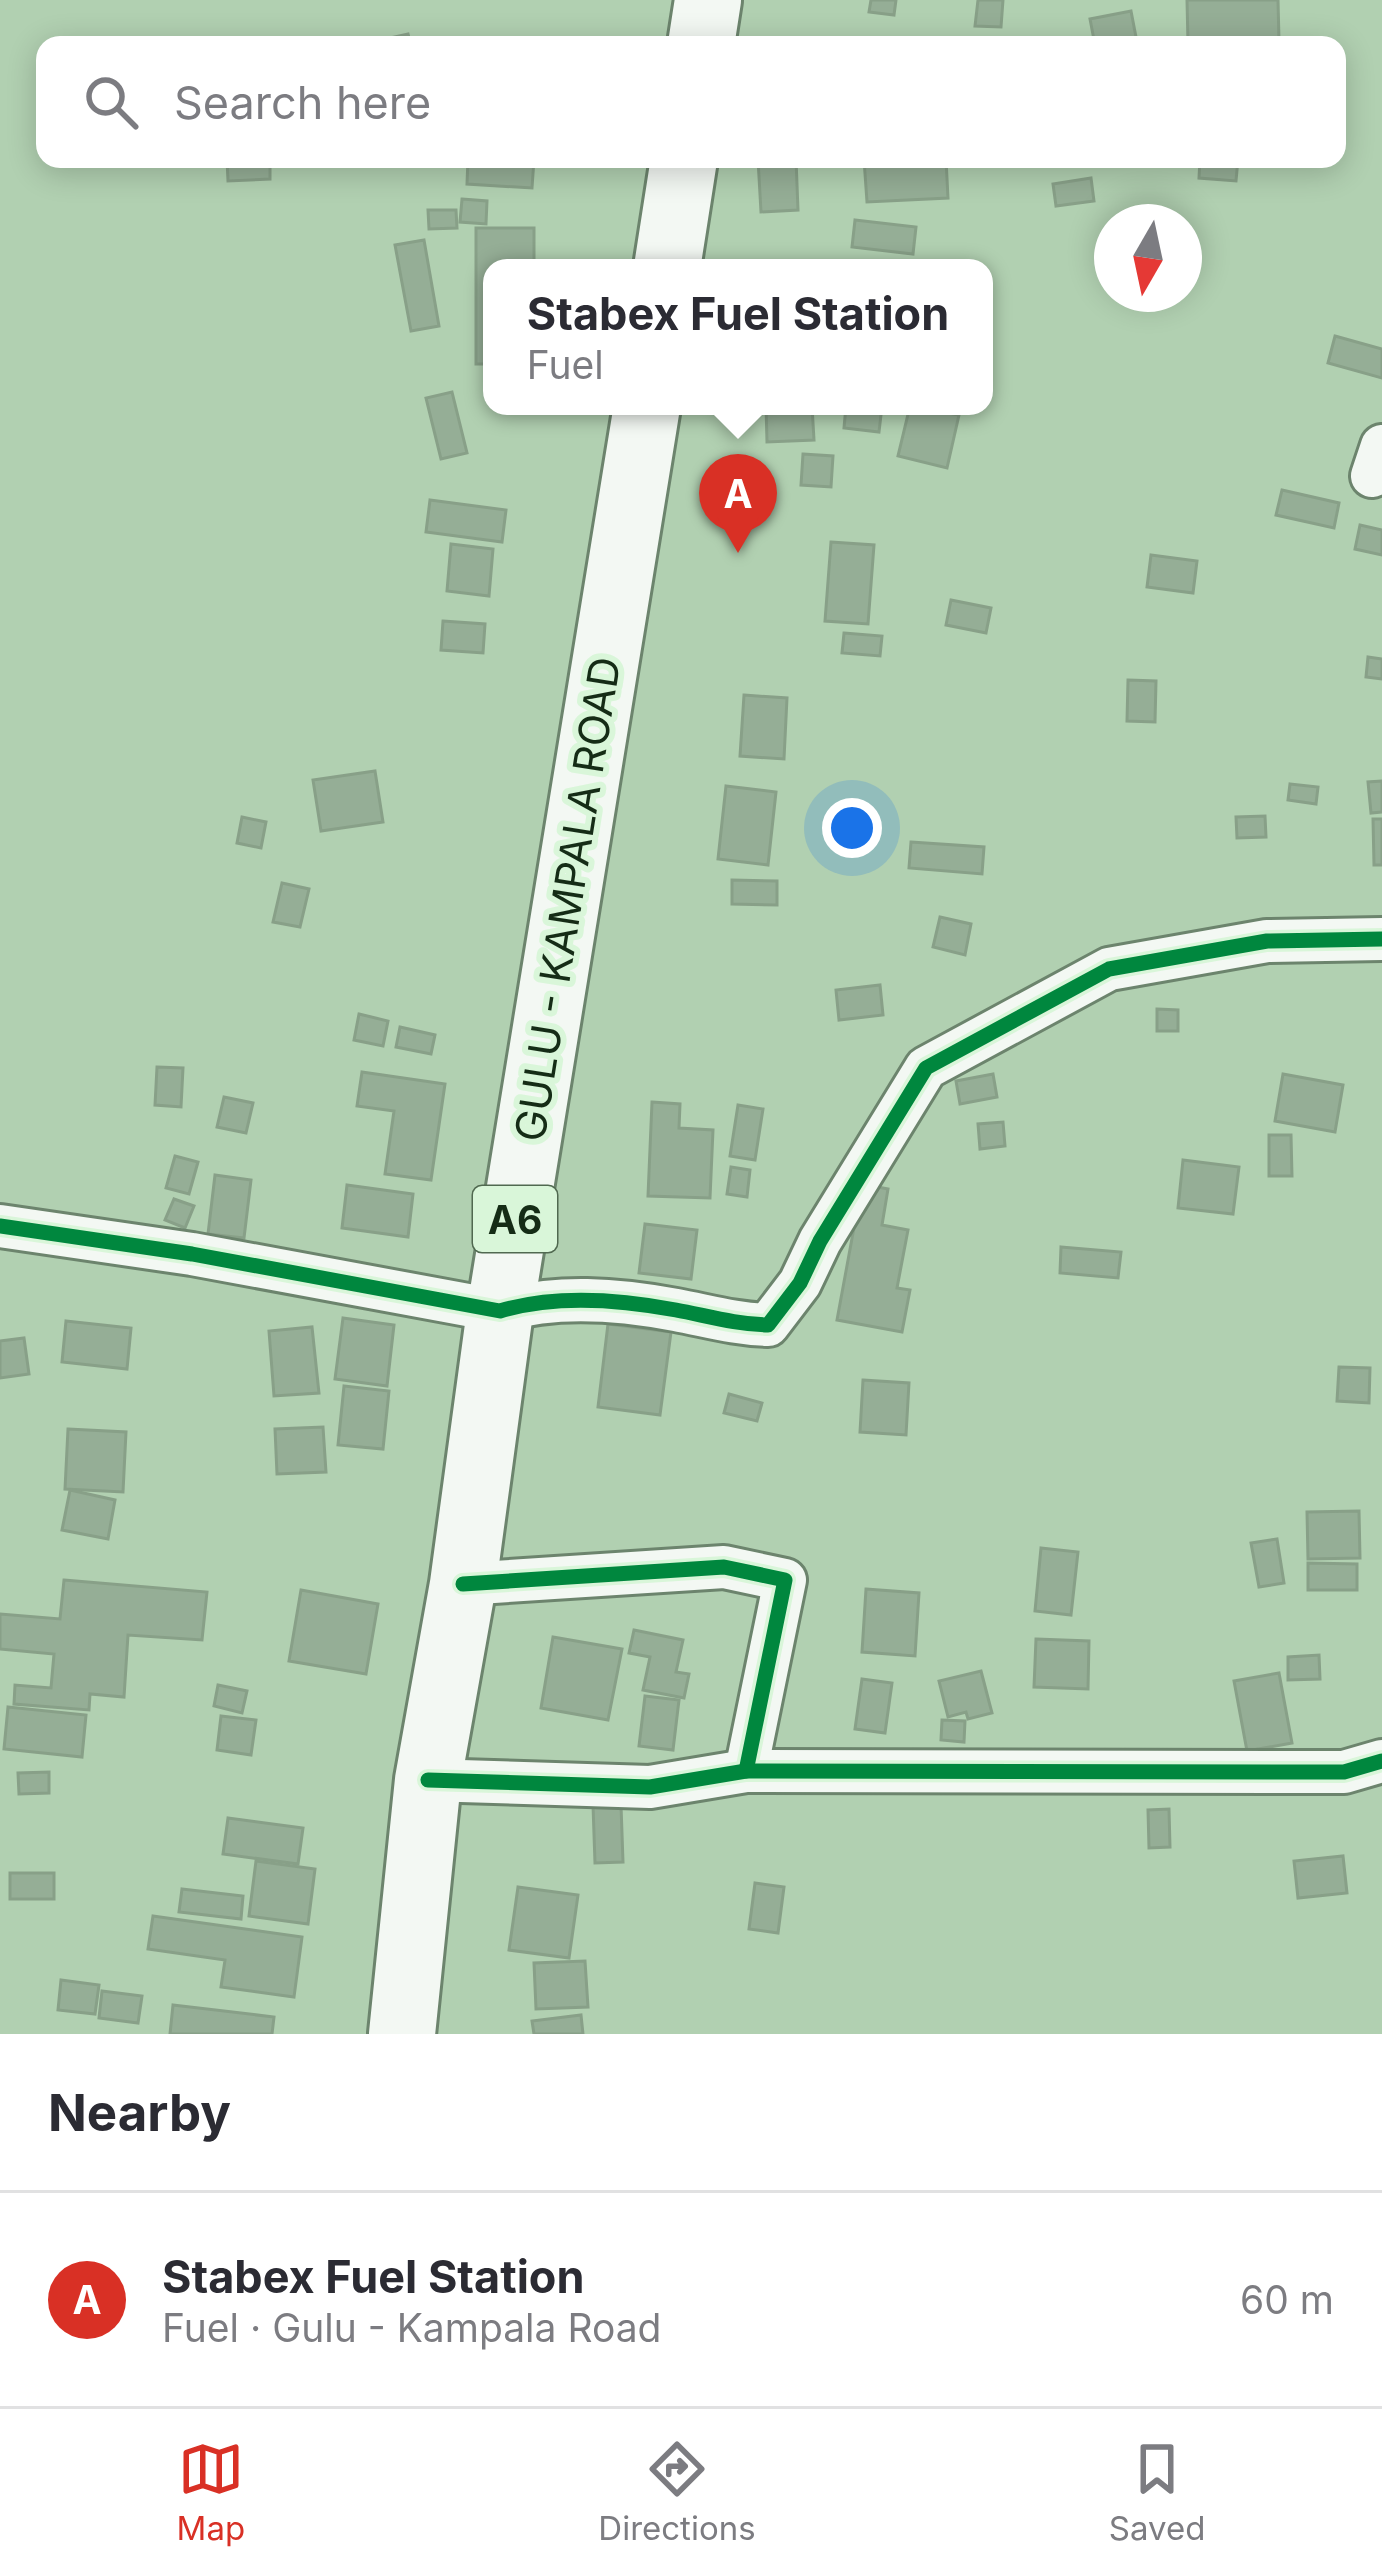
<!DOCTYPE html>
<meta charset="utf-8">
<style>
:root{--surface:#fff;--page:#f7f7f7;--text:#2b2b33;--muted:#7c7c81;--line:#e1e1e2;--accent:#d93025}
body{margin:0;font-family:Inter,sans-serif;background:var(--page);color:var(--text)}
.compass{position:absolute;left:1094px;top:204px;width:108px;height:108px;border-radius:50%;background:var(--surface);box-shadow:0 6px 30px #0003;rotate:189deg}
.you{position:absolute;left:852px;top:828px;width:42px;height:42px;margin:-30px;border:9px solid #fff;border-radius:50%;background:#1a73e8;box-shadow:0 0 0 18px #1a73e833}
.badge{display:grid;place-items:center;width:78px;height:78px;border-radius:50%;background:var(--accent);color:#fff;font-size:39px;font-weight:700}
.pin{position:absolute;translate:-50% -99px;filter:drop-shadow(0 3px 6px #0008)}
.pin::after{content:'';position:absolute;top:63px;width:42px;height:36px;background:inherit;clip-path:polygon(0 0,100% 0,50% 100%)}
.popup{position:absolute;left:483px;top:259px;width:510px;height:156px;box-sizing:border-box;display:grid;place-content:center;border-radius:24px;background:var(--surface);filter:drop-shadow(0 3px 9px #0005);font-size:39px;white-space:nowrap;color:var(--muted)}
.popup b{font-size:45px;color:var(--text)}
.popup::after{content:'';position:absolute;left:50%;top:100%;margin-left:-24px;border:24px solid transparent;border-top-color:var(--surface)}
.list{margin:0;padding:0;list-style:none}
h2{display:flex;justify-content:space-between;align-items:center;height:156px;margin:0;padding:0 48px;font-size:51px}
h2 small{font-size:39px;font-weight:400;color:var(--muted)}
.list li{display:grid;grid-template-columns:78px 1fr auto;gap:36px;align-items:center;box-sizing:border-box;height:216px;padding:0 48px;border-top:3px solid var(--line)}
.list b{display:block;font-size:45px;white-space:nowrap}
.list p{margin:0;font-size:39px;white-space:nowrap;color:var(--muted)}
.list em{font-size:39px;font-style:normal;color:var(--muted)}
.icon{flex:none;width:66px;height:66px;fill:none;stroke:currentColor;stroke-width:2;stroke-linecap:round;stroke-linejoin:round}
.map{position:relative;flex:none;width:1382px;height:2034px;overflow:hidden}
.search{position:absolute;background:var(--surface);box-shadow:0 6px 30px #0003;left:36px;right:36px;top:36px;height:132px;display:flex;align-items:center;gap:30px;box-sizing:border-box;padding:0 42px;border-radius:24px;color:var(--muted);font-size:45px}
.sheet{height:372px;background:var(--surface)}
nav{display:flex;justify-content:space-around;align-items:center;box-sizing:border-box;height:168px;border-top:3px solid var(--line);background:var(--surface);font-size:33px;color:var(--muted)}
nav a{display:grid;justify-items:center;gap:6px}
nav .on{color:var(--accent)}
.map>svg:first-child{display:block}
.building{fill:#95ae96;stroke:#88a088;stroke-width:3}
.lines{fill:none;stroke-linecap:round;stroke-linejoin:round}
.street-casing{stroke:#6c846d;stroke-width:48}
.primary-casing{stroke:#6c846d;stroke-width:72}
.street{stroke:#f3f8f3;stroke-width:42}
.primary{stroke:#f3f8f3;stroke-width:66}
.cycleway-casing{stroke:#d9f6d9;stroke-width:22}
.cycleway{stroke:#00873e;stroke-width:15}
.labels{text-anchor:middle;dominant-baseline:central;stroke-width:12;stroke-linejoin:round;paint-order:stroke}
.shield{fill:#d9f6d9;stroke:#506950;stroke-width:3}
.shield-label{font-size:39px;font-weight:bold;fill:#152c16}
.street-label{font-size:42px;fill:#152c16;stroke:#d9f6d9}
</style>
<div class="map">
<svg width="1382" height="2034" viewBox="0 0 1382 2034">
<rect width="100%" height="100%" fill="#b1d0b1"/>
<g class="building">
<polygon points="871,0 896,0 894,15 869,12"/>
<polygon points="978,0 1003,0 1001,27 975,26"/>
<polygon points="1187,0 1278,0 1279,41 1188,43"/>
<polygon points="1131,11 1136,37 1095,45 1090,19"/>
<polygon points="408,34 411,45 378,45 377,41"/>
<polygon points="227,159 270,159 270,179 228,181"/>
<polygon points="468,159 534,159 532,188 467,184"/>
<polygon points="758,159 796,159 798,210 761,212"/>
<polygon points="864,159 946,159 948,198 867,202"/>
<polygon points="1200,159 1238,159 1236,181 1199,178"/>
<polygon points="1091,178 1094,201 1056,206 1053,184"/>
<polygon points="462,199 487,201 486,224 460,222"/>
<polygon points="428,210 456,210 457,228 429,229"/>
<polygon points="855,220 916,227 913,254 852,247"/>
<polygon points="476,228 534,228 534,268 492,268 492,364 476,364"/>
<polygon points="424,240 439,326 411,331 395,245"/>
<polygon points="1335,336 1382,349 1382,378 1328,363"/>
<polygon points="452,392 467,453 441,459 426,398"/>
<polygon points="766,406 812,406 814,440 767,442"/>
<polygon points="846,406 882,406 879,432 844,428"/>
<polygon points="910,406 959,415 947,468 898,456"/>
<polygon points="803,454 833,456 831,487 801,485"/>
<polygon points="1282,490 1339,503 1334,528 1276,515"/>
<polygon points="430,500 506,510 502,542 426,532"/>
<polygon points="1360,525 1382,530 1382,555 1355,549"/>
<polygon points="831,542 874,545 868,624 825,621"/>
<polygon points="451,544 493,549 489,596 447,591"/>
<polygon points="1151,555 1197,561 1193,593 1147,587"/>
<polygon points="951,600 991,608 986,633 946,625"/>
<polygon points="443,621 485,624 483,653 441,650"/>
<polygon points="844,633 882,636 880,656 842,653"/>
<polygon points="1368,657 1382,659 1382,679 1366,677"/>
<polygon points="1128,680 1156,681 1155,722 1127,721"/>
<polygon points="744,695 787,698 784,759 740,756"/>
<polygon points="375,771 383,822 321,831 313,780"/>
<polygon points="1382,781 1382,812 1371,813 1368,782"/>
<polygon points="1290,784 1318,787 1316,804 1288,800"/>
<polygon points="726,786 776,792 768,865 718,859"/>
<polygon points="1265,816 1266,837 1237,838 1236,817"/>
<polygon points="242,817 266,822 261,848 237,843"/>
<polygon points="1373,819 1382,819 1382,865 1374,865"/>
<polygon points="911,842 984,847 982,874 909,868"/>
<polygon points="732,880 777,881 777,905 732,904"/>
<polygon points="282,883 309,889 300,927 273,922"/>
<polygon points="940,917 971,924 965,955 933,947"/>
<polygon points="880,985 883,1015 839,1020 836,990"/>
<polygon points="1157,1009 1178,1010 1178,1031 1157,1031"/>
<polygon points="359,1014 388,1021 383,1046 354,1040"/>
<polygon points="400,1027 435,1035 431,1054 396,1047"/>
<polygon points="157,1067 183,1068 181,1107 155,1105"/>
<polygon points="362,1072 445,1084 431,1180 385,1174 394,1111 357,1106"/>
<polygon points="993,1074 997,1097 960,1104 956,1081"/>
<polygon points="1283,1074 1343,1085 1335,1132 1275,1121"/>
<polygon points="224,1097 253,1103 246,1133 217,1127"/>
<polygon points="652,1102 680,1104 679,1128 713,1130 710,1198 648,1196"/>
<polygon points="738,1105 763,1109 755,1160 730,1156"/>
<polygon points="1003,1122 1005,1146 980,1149 978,1124"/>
<polygon points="1269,1135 1291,1135 1292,1176 1269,1176"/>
<polygon points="175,1156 198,1162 189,1194 166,1188"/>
<polygon points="1183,1160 1239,1167 1233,1214 1178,1208"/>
<polygon points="731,1167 750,1170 747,1197 727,1194"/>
<polygon points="215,1175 251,1180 244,1238 208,1234"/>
<polygon points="862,1184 888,1189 882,1225 908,1230 897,1288 910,1290 902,1332 837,1320"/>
<polygon points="347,1185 413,1194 408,1237 342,1228"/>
<polygon points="174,1199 194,1206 185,1228 165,1220"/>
<polygon points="645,1224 697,1230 691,1279 639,1273"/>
<polygon points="1061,1247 1121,1252 1118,1278 1060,1273"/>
<polygon points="343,1318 394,1325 387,1386 335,1379"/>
<polygon points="66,1321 131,1328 127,1369 62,1362"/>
<polygon points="608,1324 671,1332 660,1415 598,1407"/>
<polygon points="312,1327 319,1393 274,1396 269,1331"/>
<polygon points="24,1338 29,1374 0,1378 0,1341"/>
<polygon points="1339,1367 1370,1368 1369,1403 1337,1401"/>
<polygon points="863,1380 909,1383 906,1435 860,1432"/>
<polygon points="344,1386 389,1391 383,1449 338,1445"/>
<polygon points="729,1394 762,1403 757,1421 724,1413"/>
<polygon points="323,1427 326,1472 277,1474 275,1429"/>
<polygon points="68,1429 126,1432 123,1492 65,1489"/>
<polygon points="70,1490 115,1500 108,1539 62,1530"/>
<polygon points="1359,1511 1360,1558 1308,1559 1307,1512"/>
<polygon points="1277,1539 1284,1583 1259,1587 1251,1543"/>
<polygon points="1041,1548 1078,1552 1071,1615 1035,1611"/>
<polygon points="1308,1563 1357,1564 1357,1590 1308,1590"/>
<polygon points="64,1580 207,1592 202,1640 128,1635 124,1697 90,1694 89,1710 14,1704 15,1685 51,1688 54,1654 0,1649 0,1614 60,1619"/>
<polygon points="866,1589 919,1593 915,1656 862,1652"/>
<polygon points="301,1590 378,1604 366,1674 289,1661"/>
<polygon points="634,1630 683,1640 676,1672 689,1674 684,1698 643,1690 650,1657 629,1653"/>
<polygon points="553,1637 622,1649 608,1720 541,1708"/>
<polygon points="1036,1639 1089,1641 1088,1689 1034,1687"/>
<polygon points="1319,1655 1320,1679 1288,1680 1288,1657"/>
<polygon points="981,1671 992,1713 968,1719 966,1712 948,1717 939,1681"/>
<polygon points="1279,1673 1292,1743 1247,1751 1234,1681"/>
<polygon points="862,1679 892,1683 885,1733 855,1729"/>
<polygon points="218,1685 247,1691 242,1713 214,1706"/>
<polygon points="645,1696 679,1700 673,1750 639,1746"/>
<polygon points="8,1707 86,1715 82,1757 4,1749"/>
<polygon points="221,1716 256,1720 251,1755 217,1750"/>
<polygon points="942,1720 965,1721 964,1742 941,1740"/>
<polygon points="49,1772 49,1793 19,1794 18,1773"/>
<polygon points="593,1805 621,1805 623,1862 595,1863"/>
<polygon points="1169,1809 1170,1847 1149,1848 1148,1810"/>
<polygon points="228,1818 303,1828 298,1864 223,1854"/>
<polygon points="1343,1856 1347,1893 1298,1898 1294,1861"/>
<polygon points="256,1861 315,1869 308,1924 249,1916"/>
<rect x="10" y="1873" width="44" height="26"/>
<polygon points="755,1883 784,1887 778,1933 749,1929"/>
<polygon points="518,1887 578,1895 569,1958 509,1950"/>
<polygon points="182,1889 243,1896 241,1919 179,1912"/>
<polygon points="153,1916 302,1937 294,1997 221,1987 225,1960 148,1949"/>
<polygon points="585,1961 588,2007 536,2009 534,1963"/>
<polygon points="61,1980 99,1985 95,2014 58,2010"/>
<polygon points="102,1991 142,1996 138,2023 99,2018"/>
<polygon points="173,2005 274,2017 272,2034 170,2034"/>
<polygon points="581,2015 583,2034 534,2034 532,2021"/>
</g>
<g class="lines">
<defs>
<g id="street">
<polyline points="1372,476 1382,446"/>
<path d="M0 1226 192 1254 500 1311C556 1294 618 1299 676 1310 708 1316 735 1324 768 1325L800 1283 820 1241 926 1068 1109 969 1267 941 1382 939"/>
<polyline points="463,1584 724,1567 785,1580 746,1771"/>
<polyline points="428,1780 650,1787 746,1771 1344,1772 1382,1761"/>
</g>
<g id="primary">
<polyline points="701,45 708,0"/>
<polyline points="667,268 684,159"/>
<polyline points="402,2034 428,1780 463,1584 500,1311 647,406"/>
</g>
</defs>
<use href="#street" class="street-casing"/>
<use href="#primary" class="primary-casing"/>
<use href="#street" class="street"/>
<use href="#primary" class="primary"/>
<defs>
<g id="cycleway">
<path d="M0 1226 192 1254 500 1311C556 1294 618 1299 676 1310 708 1316 735 1324 768 1325L800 1283 820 1241 926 1068 1109 969 1267 941 1382 939"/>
<polyline points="463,1584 724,1567 785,1580 746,1771"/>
<polyline points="428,1780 650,1787 746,1771 1344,1772 1382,1761"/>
</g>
</defs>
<use href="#cycleway" class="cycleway-casing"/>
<use href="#cycleway" class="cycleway"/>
</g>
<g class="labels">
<rect class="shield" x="473" y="1186" width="84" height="66" rx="9"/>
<g class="shield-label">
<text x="515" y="1219">A6</text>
</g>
<g class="street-label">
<text transform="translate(567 899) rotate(-81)">GULU - KAMPALA ROAD</text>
</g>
</g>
</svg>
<svg class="compass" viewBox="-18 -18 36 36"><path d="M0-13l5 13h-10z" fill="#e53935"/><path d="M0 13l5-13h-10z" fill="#7c7c81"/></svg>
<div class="you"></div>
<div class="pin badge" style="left:738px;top:553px">A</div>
<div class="popup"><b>Stabex Fuel Station</b>Fuel</div>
<div class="search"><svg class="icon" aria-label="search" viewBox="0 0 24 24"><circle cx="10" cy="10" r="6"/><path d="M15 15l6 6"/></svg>Search here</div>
</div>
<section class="sheet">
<h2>Nearby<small></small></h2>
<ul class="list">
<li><span class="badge">A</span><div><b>Stabex Fuel Station</b><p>Fuel · Gulu - Kampala Road</p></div><em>60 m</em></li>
</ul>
</section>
<nav>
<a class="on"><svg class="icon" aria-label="map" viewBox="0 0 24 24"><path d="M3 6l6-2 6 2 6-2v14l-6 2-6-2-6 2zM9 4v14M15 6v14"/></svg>Map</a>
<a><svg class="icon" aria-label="directions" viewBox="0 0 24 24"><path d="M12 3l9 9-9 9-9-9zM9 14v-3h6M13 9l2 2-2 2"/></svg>Directions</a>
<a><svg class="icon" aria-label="saved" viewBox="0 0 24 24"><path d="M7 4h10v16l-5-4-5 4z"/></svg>Saved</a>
</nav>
